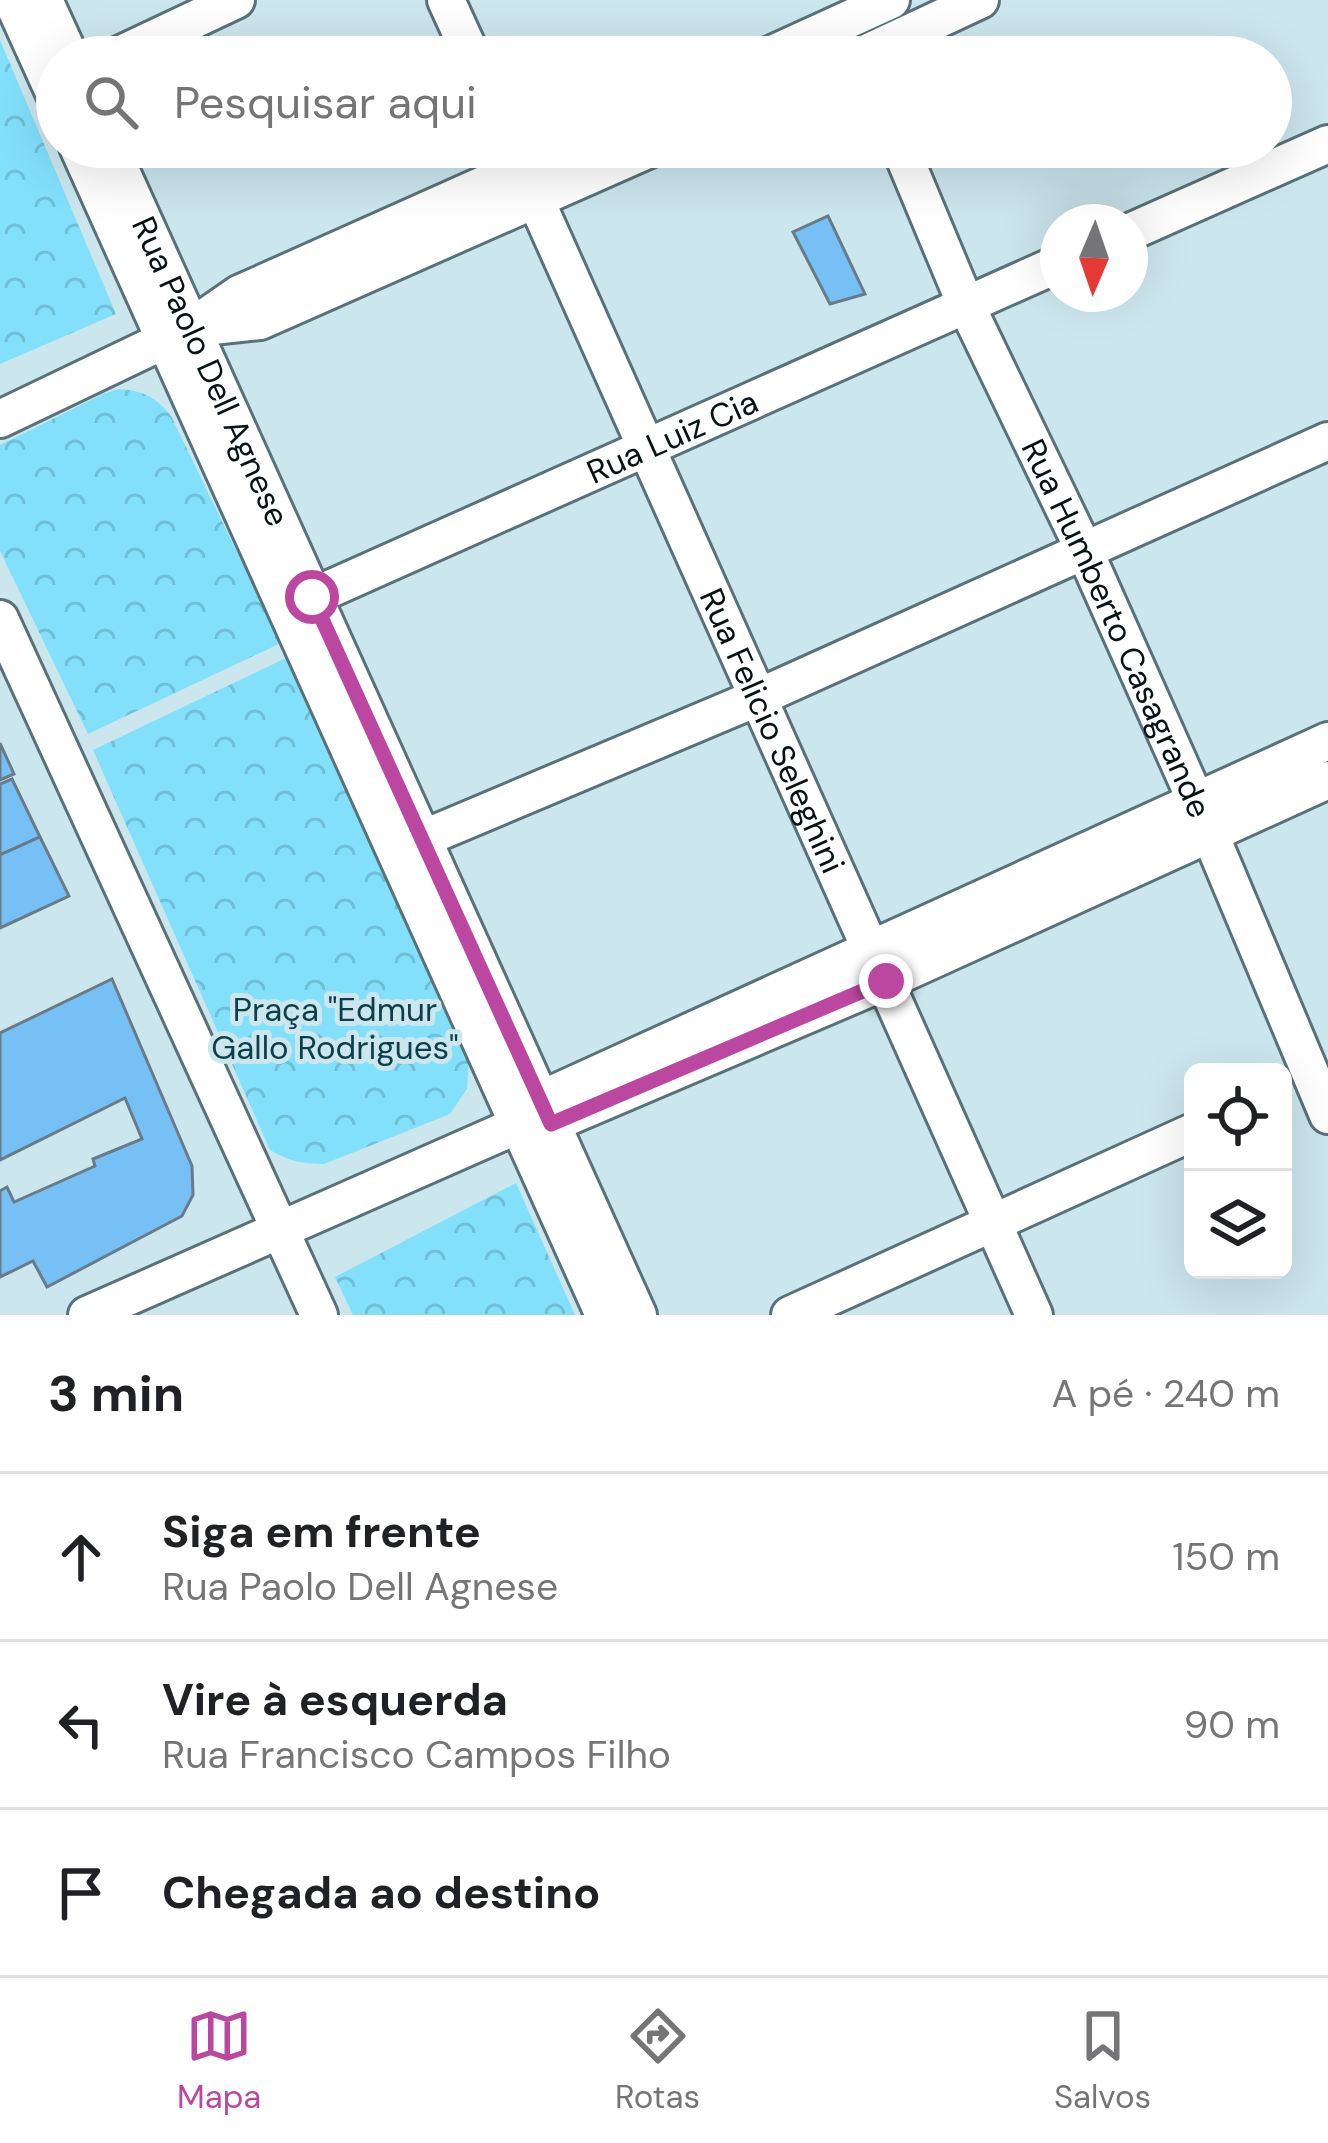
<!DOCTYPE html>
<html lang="pt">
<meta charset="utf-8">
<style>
:root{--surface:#fff;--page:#f6f6f6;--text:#202124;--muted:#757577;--line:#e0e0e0;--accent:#bb47a1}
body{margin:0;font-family:"DM Sans",sans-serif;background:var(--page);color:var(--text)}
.controls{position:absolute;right:36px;bottom:36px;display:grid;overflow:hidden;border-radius:18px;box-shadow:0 12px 48px #0002}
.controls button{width:108px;height:108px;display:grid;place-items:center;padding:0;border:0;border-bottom:3px solid var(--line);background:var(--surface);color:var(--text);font:60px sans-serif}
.compass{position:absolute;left:1040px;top:204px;width:108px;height:108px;border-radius:50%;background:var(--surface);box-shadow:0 12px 48px #0002;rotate:182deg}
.stop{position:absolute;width:36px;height:36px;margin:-27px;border:9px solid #bb47a1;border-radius:50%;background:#fff}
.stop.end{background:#bb47a1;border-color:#fff;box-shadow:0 3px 12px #0008}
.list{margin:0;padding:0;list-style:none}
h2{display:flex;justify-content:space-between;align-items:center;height:156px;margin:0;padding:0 48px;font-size:51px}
h2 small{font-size:39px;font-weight:400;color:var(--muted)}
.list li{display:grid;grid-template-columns:78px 1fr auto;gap:36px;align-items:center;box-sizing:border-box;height:168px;padding:0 48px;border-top:3px solid var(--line)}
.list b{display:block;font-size:45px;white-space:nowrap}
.list p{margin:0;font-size:39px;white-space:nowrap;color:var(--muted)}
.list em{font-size:39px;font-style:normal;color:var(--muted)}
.icon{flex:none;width:66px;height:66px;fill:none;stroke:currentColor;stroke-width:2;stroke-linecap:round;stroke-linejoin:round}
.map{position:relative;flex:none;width:1328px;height:1315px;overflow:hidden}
.search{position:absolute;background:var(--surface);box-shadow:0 12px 48px #0002;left:36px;right:36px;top:36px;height:132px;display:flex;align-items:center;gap:30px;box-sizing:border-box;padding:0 42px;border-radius:66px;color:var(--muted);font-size:45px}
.sheet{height:660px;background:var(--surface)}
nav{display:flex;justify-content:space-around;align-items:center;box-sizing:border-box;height:168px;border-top:3px solid var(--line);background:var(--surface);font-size:33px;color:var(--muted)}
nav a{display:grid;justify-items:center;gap:6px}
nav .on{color:var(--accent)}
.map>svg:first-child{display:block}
.forest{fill:url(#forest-crowns)}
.building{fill:#76c0f6;stroke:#697b89;stroke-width:3}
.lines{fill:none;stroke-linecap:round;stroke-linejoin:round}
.minor-casing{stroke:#597178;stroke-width:42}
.minor{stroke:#fff;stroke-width:36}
.route{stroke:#bb47a1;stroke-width:15}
.labels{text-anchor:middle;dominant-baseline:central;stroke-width:10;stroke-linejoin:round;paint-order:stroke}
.street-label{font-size:33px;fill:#081114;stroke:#cce6ee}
.park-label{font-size:33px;fill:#0d3f4b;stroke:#cce6ee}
</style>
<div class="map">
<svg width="1328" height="1315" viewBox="0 0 1328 1315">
<defs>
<pattern id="forest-crowns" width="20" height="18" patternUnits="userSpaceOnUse" patternTransform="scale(3)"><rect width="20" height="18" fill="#82e0fb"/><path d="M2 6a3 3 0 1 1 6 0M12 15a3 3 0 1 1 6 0" fill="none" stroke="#6fbfd6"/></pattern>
</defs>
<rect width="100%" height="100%" fill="#cce6ee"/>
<g class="forest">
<polygon points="0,40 116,314 0,364"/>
<path d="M118 389C142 390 156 397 171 416L281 643 88 734 0 551V445L103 394Z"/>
<path d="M286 658 469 1060 467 1089 450 1114 324 1164C303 1164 288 1161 270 1150L93 750Z"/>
<polygon points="516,1183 575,1315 353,1315 335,1277"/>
</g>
<g class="building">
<polygon points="828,216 865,294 830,304 793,232"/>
<polygon points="0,743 14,774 0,780"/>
<polygon points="12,779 40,837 0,855 0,784"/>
<polygon points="40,837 69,896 0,928 0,855"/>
<polygon points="112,979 192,1166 193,1195 182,1216 47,1287 33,1261 0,1277 0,1191 7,1187 14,1202 95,1166 93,1159 142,1139 125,1098 0,1160 0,1033"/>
</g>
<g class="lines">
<defs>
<g id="minor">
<polyline points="12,0 57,99"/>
<polyline points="44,0 70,57"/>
<polyline points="446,0 472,57"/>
<polyline points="115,57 236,0"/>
<polyline points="766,57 891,0"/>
<polyline points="858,57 980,0"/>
<polyline points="78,147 604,1315"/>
<path id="s1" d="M110 147 638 1315"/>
<path id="s2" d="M512 147 1034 1315"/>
<path id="s3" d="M900 147 966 305 1085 552 1196 801 1328 1115"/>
<polyline points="1130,232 1328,144"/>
<polyline points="194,328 260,321 654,147"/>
<polyline points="0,419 190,328 239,294 568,147"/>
<path id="s4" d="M294 605 1058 264"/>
<polyline points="0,619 319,1315"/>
<polyline points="403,847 759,697 1328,441"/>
<polyline points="524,1119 540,1100 1328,741"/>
<polyline points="87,1315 518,1125 551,1124 886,981 1328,780"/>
<polyline points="790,1315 1193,1132"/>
</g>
</defs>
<use href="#minor" class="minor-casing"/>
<use href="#minor" class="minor"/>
</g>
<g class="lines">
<polyline class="route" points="312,597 551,1124 886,981"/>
</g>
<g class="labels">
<g class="street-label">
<text stroke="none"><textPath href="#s1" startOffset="246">Rua Paolo Dell Agnese</textPath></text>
<text stroke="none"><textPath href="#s4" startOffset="414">Rua Luiz Cia</textPath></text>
<text stroke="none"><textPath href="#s3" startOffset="528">Rua Humberto Casagrande</textPath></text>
<text stroke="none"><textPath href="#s2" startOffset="639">Rua Felicio Seleghini</textPath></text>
</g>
<g class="park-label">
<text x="335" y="1009">Praça "Edmur<tspan x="335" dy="38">Gallo Rodrigues"</tspan></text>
</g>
</g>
</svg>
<div class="controls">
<button><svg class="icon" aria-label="locate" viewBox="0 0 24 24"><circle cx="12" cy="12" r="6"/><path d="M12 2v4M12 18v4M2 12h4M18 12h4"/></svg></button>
<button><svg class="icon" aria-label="layers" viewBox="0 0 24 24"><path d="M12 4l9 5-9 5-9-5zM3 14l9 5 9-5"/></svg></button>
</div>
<svg class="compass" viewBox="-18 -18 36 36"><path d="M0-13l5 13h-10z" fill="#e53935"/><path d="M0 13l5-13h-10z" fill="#757577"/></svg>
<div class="stop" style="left:312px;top:597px"></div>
<div class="stop end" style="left:886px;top:981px"></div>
<div class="search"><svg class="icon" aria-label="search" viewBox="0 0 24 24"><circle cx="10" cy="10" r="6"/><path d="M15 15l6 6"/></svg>Pesquisar aqui</div>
</div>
<section class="sheet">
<h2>3 min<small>A pé · 240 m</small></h2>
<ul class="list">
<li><svg class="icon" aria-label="ahead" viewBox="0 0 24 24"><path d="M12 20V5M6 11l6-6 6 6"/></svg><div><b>Siga em frente</b><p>Rua Paolo Dell Agnese</p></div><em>150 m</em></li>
<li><svg class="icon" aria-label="left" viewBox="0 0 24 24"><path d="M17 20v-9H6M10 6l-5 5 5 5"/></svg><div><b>Vire à esquerda</b><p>Rua Francisco Campos Filho</p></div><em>90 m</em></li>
<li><svg class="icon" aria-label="arrive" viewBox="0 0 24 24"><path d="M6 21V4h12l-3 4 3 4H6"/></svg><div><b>Chegada ao destino</b></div></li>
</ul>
</section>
<nav>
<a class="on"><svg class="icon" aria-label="map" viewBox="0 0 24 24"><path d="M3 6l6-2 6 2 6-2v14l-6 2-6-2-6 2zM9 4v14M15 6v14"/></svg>Mapa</a>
<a><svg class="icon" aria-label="directions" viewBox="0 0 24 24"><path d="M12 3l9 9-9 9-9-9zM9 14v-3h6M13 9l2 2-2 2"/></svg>Rotas</a>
<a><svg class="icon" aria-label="saved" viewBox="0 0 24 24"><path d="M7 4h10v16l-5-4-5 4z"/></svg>Salvos</a>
</nav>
